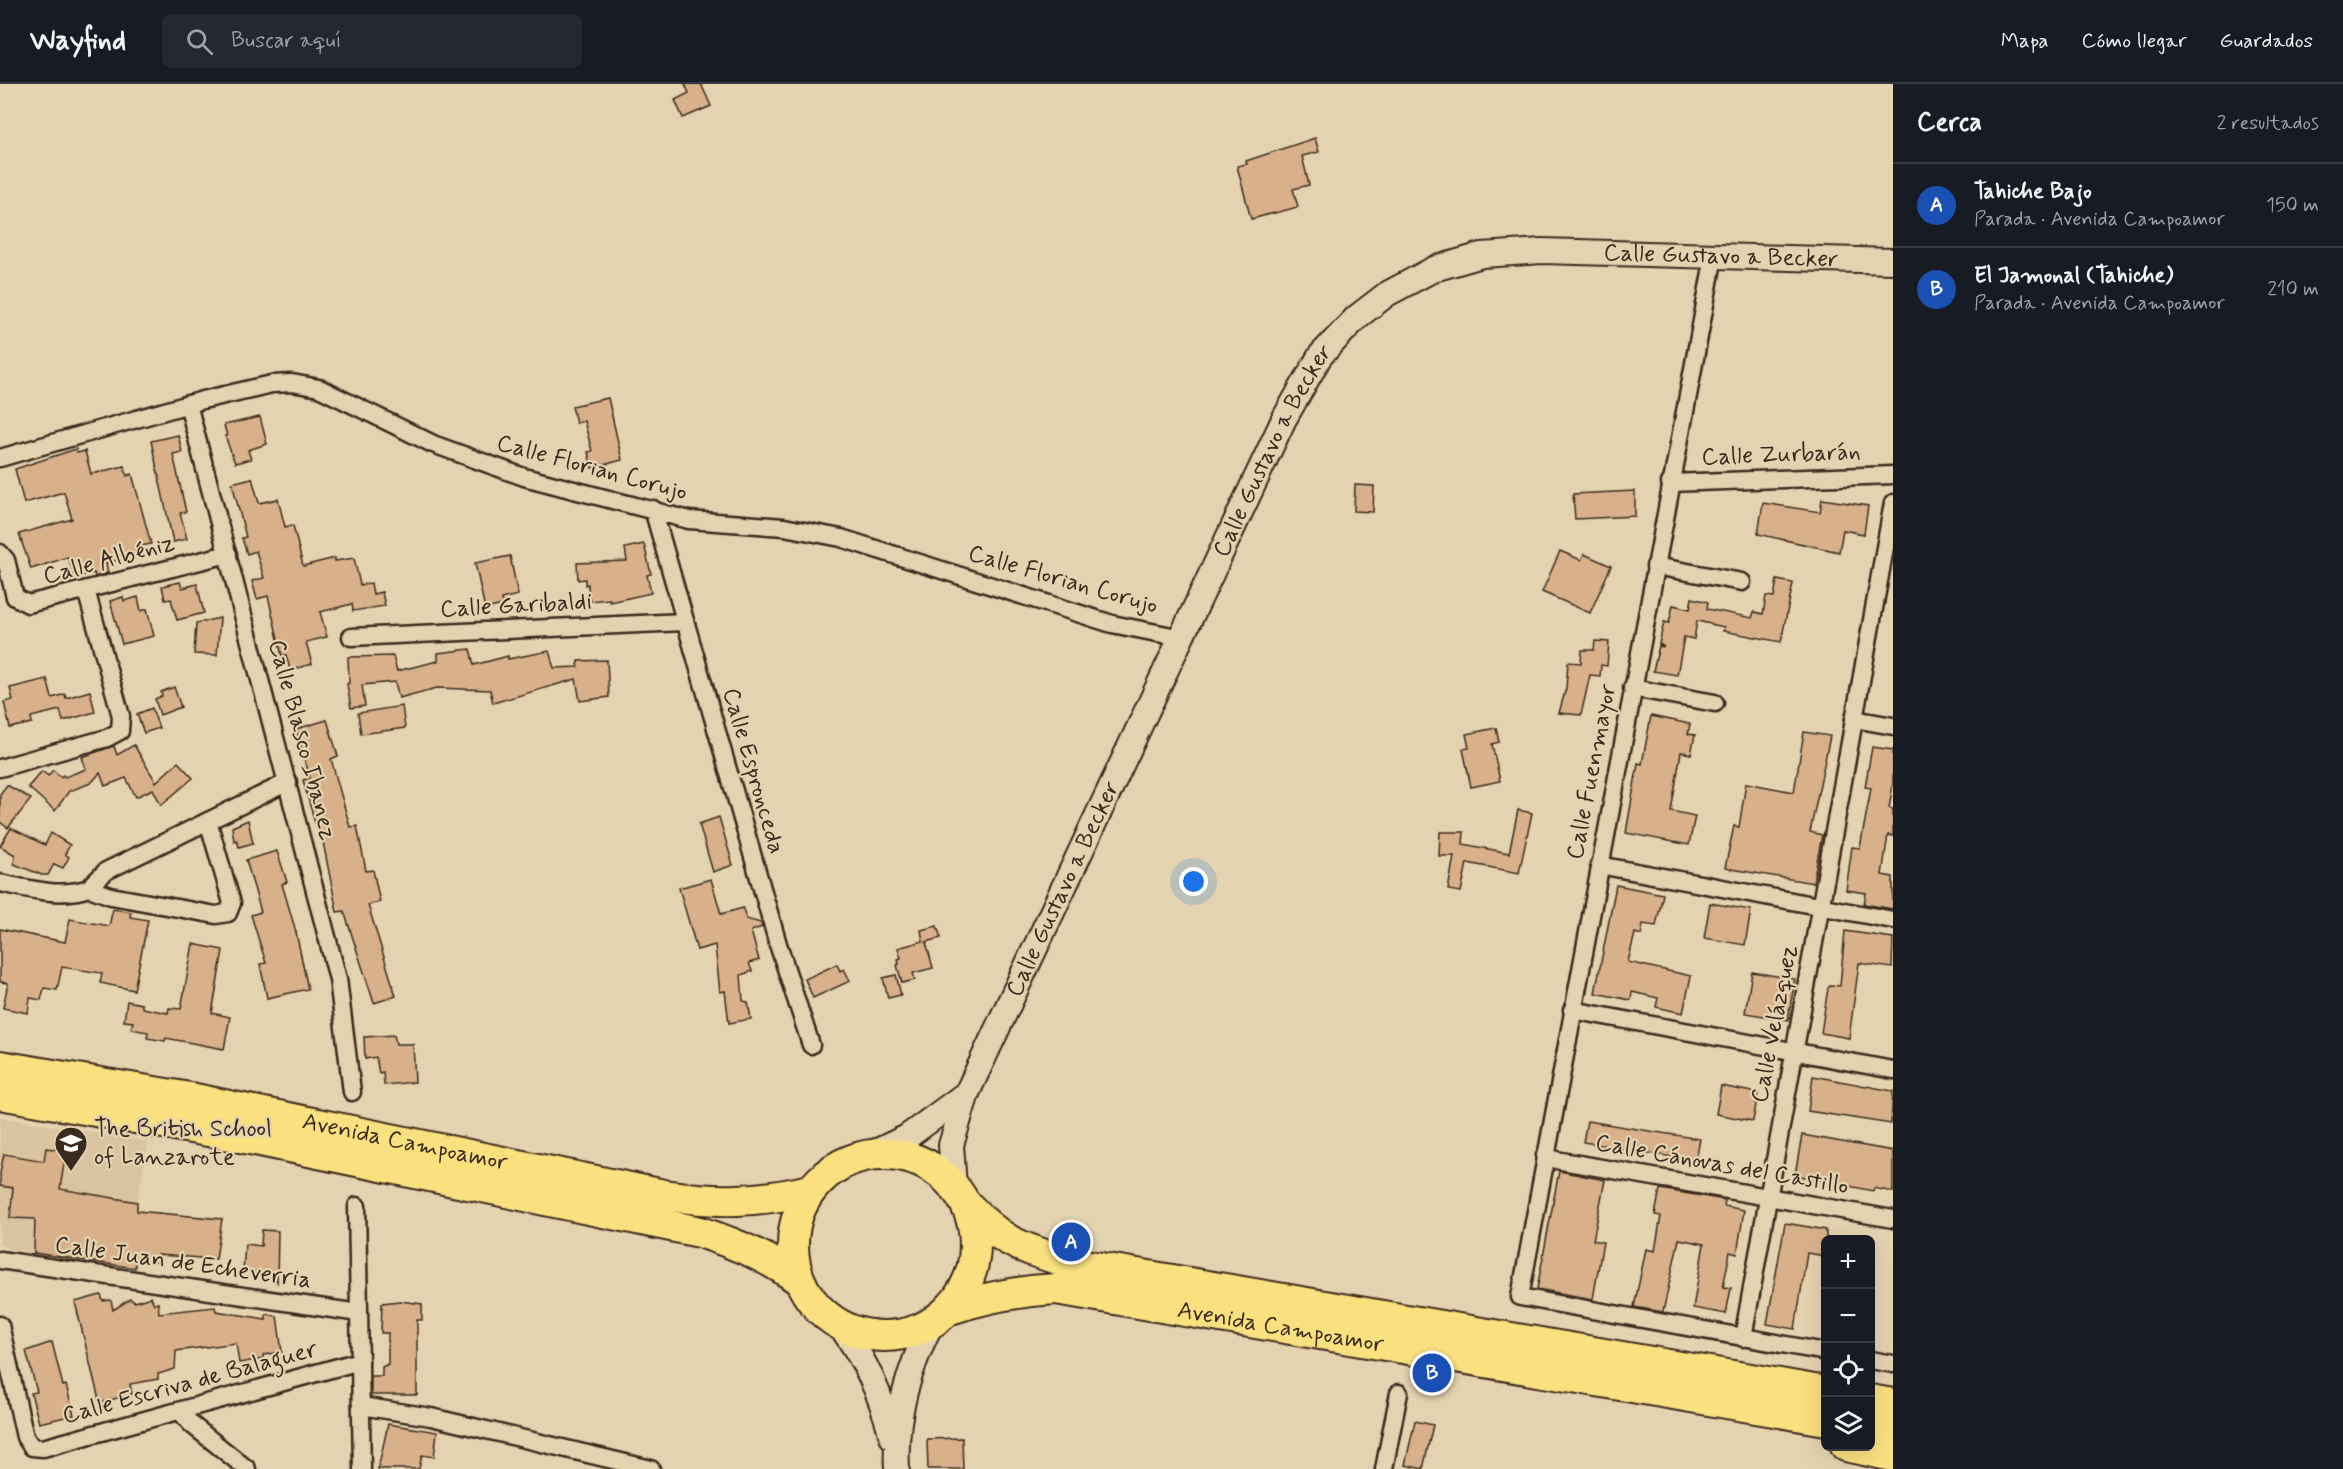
<!DOCTYPE html>
<html lang="es">
<meta charset="utf-8">
<style>
:root{--surface:#171b24;--page:#242831;--text:#f1f3f6;--muted:#9ea1a6;--line:#363941;--accent:#9f9995}
body{margin:0;font-family:Mynerve,sans-serif;background:var(--page);color:var(--text)}
.controls{position:absolute;right:18px;bottom:18px;display:grid;overflow:hidden;border-radius:9px;box-shadow:0 6px 24px #0002}
.controls button{width:54px;height:54px;display:grid;place-items:center;padding:0;border:0;border-bottom:2px solid var(--line);background:var(--surface);color:var(--text);font:30px sans-serif}
.you{position:absolute;left:1194px;top:798px;width:21px;height:21px;margin:-15px;border:4px solid #fff;border-radius:50%;background:#1a73e8;box-shadow:0 0 0 9px #1a73e833}
.badge{display:grid;place-items:center;width:39px;height:39px;border-radius:50%;background:var(--accent);color:#fff;font-size:20px;font-weight:700}
.pin{position:absolute;translate:-50% -50%;border:3px solid #fff;box-shadow:0 2px 6px #0006}
.list{margin:0;padding:0;list-style:none}
h2{display:flex;justify-content:space-between;align-items:center;height:78px;margin:0;padding:0 24px;font-size:26px}
h2 small{font-size:20px;font-weight:400;color:var(--muted)}
.list li{display:grid;grid-template-columns:39px 1fr auto;gap:18px;align-items:center;box-sizing:border-box;height:84px;padding:0 24px;border-top:2px solid var(--line)}
.list b{display:block;font-size:22px;white-space:nowrap}
.list p{margin:0;font-size:20px;white-space:nowrap;color:var(--muted)}
.list em{font-size:20px;font-style:normal;color:var(--muted)}
.icon{flex:none;width:33px;height:33px;fill:none;stroke:currentColor;stroke-width:2;stroke-linecap:round;stroke-linejoin:round}
.map{position:relative;flex:none;width:1893px;height:1385px;overflow:hidden}
header{display:flex;align-items:center;gap:36px;box-sizing:border-box;height:84px;padding:0 30px;background:var(--surface);border-bottom:2px solid var(--line)}
header strong{font-size:28px}
nav{display:flex;gap:33px;margin-inline-start:auto;font-size:21px}
.search{width:420px;height:54px;background:var(--page);display:flex;align-items:center;gap:15px;box-sizing:border-box;padding:0 21px;border-radius:9px;color:var(--muted);font-size:22px}
main{display:flex}
aside{flex:1;background:var(--surface)}
.map>svg:first-child{display:block}
.built{fill:#d9c3a0}
.building{fill:#d8b18b;stroke:#3b2a1e;stroke-width:1.5}
.lines{fill:none;stroke-linecap:round;stroke-linejoin:round}
.street-casing{stroke:#3b2a1e;stroke-width:21}
.secondary-casing{stroke:#3b2a1e;stroke-width:28}
.highway-casing{stroke:#3b2a1e;stroke-width:34}
.street{stroke:#e4d3b0;stroke-width:16}
.secondary{stroke:#e4d3b0;stroke-width:24}
.highway{stroke:#fbe080;stroke-width:30}
.labels{text-anchor:middle;dominant-baseline:central;stroke-width:4.5;stroke-linejoin:round;paint-order:stroke}
.street-label{font-size:24px;fill:#3b2a1e;stroke:#e4d3b0}
.poi-label{font-size:24px;fill:#3b2a1e;stroke:#e4d3b0;text-anchor:start}
</style>
<header>
<strong>Wayfind</strong>
<div class="search"><svg class="icon" aria-label="search" viewBox="0 0 24 24"><circle cx="10" cy="10" r="6"/><path d="M15 15l6 6"/></svg>Buscar aquí</div>
<nav><a>Mapa</a><a>Cómo llegar</a><a>Guardados</a></nav>
</header>
<main>
<div class="map">
<svg width="1893" height="1385" viewBox="0 0 1893 1385">
<rect width="100%" height="100%" fill="#e4d3b0"/>
<filter id="ink" filterUnits="userSpaceOnUse"><feTurbulence type="fractalNoise" baseFrequency=".0167" numOctaves="2"/><feDisplacementMap in="SourceGraphic" scale="12" xChannelSelector="R" yChannelSelector="G"/><feConvolveMatrix kernelMatrix="1 2 1 2 8 2 1 2 1" color-interpolation-filters="sRGB"/></filter>
<g filter="url(#ink)">
<polygon class="built" points="0,1033 148,1058 137,1118 135,1184 12,1166 0,1160"/>
<g class="building">
<polygon points="685,0 701,0 711,22 683,34 675,16 689,9"/>
<polygon points="1315,54 1319,68 1302,72 1309,101 1293,105 1298,123 1251,135 1237,82 1247,80 1246,77"/>
<polygon points="608,314 622,376 592,384 588,368 592,367 584,337 576,339 572,322"/>
<polygon points="260,333 267,360 248,366 251,375 235,379 225,352 227,352 224,341"/>
<polygon points="178,351 182,368 173,370 186,428 180,429 187,455 173,458 151,357"/>
<polygon points="76,365 77,369 85,367 91,390 124,382 127,392 132,390 151,460 136,463 138,471 106,479 108,489 95,493 94,489 75,493 68,473 31,485 19,450 72,435 64,408 24,419 15,385"/>
<polygon points="252,394 259,419 278,415 285,443 293,441 303,482 335,474 335,477 354,474 360,501 371,499 373,510 382,508 385,522 353,527 352,520 320,528 327,553 306,558 312,580 290,586 286,571 282,572 268,512 257,515 252,497 264,494 256,467 247,470 242,454 246,453 232,399"/>
<polygon points="1355,401 1374,402 1373,428 1354,427"/>
<polygon points="1635,407 1635,432 1575,435 1573,410"/>
<polygon points="1822,415 1868,422 1864,450 1843,446 1839,468 1758,450 1763,419 1820,428"/>
<polygon points="644,460 651,490 647,491 651,509 610,518 610,515 589,517 588,500 585,501 585,495 578,496 577,479 627,477 625,464"/>
<polygon points="1560,467 1581,476 1584,470 1611,482 1590,529 1542,508"/>
<polygon points="510,472 518,511 501,515 503,521 485,525 475,479"/>
<polygon points="1777,496 1793,499 1781,558 1723,547 1724,543 1697,537 1694,555 1684,553 1677,591 1653,587 1659,562 1664,563 1659,560 1664,538 1669,539 1673,521 1690,525 1692,514 1708,518 1707,525 1752,534 1754,528 1763,530 1766,512 1774,513"/>
<polygon points="180,498 182,504 197,500 204,529 177,536 171,515 165,516 162,502"/>
<polygon points="123,513 124,517 138,513 141,527 147,525 154,552 122,560 110,517"/>
<polygon points="220,534 217,571 194,570 196,539"/>
<polygon points="1595,557 1609,558 1607,582 1601,581 1600,592 1590,591 1581,631 1559,629 1566,604 1568,578 1581,579 1582,566 1594,566"/>
<polygon points="470,565 474,581 508,572 508,575 549,567 554,584 578,583 578,577 607,576 609,613 580,617 576,595 493,619 490,606 437,604 399,614 395,598 362,601 365,622 351,624 347,600 349,599 348,573 393,572 397,587 438,577 438,569"/>
<polygon points="47,595 52,614 65,610 66,614 90,607 95,628 63,637 60,626 31,633 32,639 10,644 4,618 13,616 10,604"/>
<polygon points="174,603 181,623 160,631 155,615 162,612 161,608"/>
<polygon points="402,622 405,644 361,650 358,629"/>
<polygon points="152,624 159,644 144,649 137,630"/>
<polygon points="1651,632 1690,640 1688,650 1695,651 1691,670 1681,668 1671,727 1695,732 1689,761 1626,749 1638,679 1642,680"/>
<polygon points="327,636 338,672 331,675 350,743 357,742 366,787 373,786 380,818 368,821 396,912 374,919 344,827 337,828 319,738 315,739 303,696 310,694 296,645"/>
<polygon points="1496,644 1499,658 1492,660 1500,697 1471,703 1463,665 1469,664 1466,650"/>
<polygon points="1804,648 1830,652 1810,748 1822,751 1813,799 1725,784 1734,742 1739,743 1746,699 1794,708"/>
<polygon points="134,661 156,698 178,678 193,694 161,721 153,705 136,713 126,694 105,702 100,689 91,699 69,707 55,727 28,703 42,687 48,692 53,686 61,693 63,691 65,693 86,685 82,673 114,662 117,671"/>
<polygon points="1872,663 1893,666 1893,700 1889,724 1893,725 1893,752 1888,751 1882,791 1893,793 1893,825 1864,820 1866,809 1846,806 1852,763 1860,764 1871,704 1865,703"/>
<polygon points="7,701 31,715 8,744 0,738 0,710"/>
<polygon points="1518,726 1532,729 1519,789 1467,779 1461,808 1448,806 1454,772 1439,772 1440,748 1464,748 1463,760 1509,769"/>
<polygon points="719,733 733,781 713,788 699,740"/>
<polygon points="248,736 253,759 239,763 237,756 234,757 232,743"/>
<polygon points="11,744 45,761 51,749 70,761 65,770 69,773 63,784 54,780 48,791 42,791 14,780 15,771 0,762"/>
<polygon points="277,767 287,798 282,800 296,848 308,905 267,914 260,880 266,879 251,831 261,828 246,776"/>
<polygon points="711,795 721,830 743,824 746,835 761,839 762,843 751,847 759,876 749,879 752,887 741,891 743,917 748,918 751,935 729,939 725,907 720,908 715,861 697,866 679,804"/>
<polygon points="1616,801 1663,810 1656,842 1643,840 1641,851 1635,849 1628,878 1691,892 1683,929 1656,923 1658,914 1632,908 1631,916 1595,909"/>
<polygon points="1710,819 1751,826 1745,861 1704,854"/>
<polygon points="113,825 131,828 130,833 148,836 134,906 100,899 102,889 62,883 57,906 44,904 41,916 30,914 28,929 3,924 8,899 0,898 0,845 65,858 70,835 109,842"/>
<polygon points="937,842 941,854 926,858 933,884 913,889 915,896 902,899 897,881 899,880 898,875 901,874 898,864 923,857 921,846"/>
<polygon points="1845,847 1893,854 1892,884 1859,879 1849,954 1821,949 1828,904 1831,901 1840,902"/>
<polygon points="193,860 223,866 212,929 230,933 224,965 166,954 165,957 147,954 148,948 131,945 133,938 124,937 127,917 142,920 142,924 168,929 169,924 181,925"/>
<polygon points="837,880 840,887 844,885 850,897 813,914 805,895"/>
<polygon points="1752,888 1795,895 1788,936 1745,929"/>
<polygon points="896,891 901,911 888,914 883,894"/>
<polygon points="394,951 396,960 413,960 415,998 384,1001 383,988 379,989 376,973 365,975 364,953"/>
<polygon points="1813,992 1893,1007 1891,1040 1808,1027"/>
<polygon points="1721,1002 1758,1009 1753,1037 1716,1030"/>
<polygon points="1587,1037 1700,1055 1696,1077 1583,1058"/>
<polygon points="1802,1051 1893,1067 1893,1108 1874,1104 1873,1107 1795,1091"/>
<polygon points="46,1064 66,1067 60,1105 137,1118 137,1127 222,1135 216,1175 158,1171 157,1178 135,1177 135,1184 34,1169 35,1135 10,1134 13,1104 0,1102 0,1089 4,1070 44,1077"/>
<polygon points="1559,1087 1605,1096 1593,1156 1603,1158 1593,1215 1537,1205"/>
<polygon points="1660,1105 1725,1116 1724,1122 1744,1126 1737,1170 1730,1168 1723,1203 1731,1204 1726,1230 1693,1224 1704,1160 1679,1155 1663,1228 1634,1223 1646,1165 1655,1167 1661,1132 1655,1131"/>
<polygon points="1785,1139 1826,1146 1826,1172 1807,1169 1795,1245 1767,1240"/>
<polygon points="262,1146 278,1147 277,1198 272,1189 243,1187 245,1160 261,1162"/>
<polygon points="101,1211 103,1217 111,1216 113,1226 130,1215 135,1218 151,1213 154,1220 158,1219 159,1229 215,1223 216,1227 266,1235 266,1230 277,1232 282,1268 263,1271 263,1275 239,1279 236,1259 176,1267 175,1285 158,1290 158,1295 130,1300 132,1310 103,1318 99,1316 75,1218"/>
<polygon points="400,1217 422,1220 422,1236 417,1236 417,1311 371,1311 371,1292 382,1292 382,1283 388,1280 388,1249 381,1249 382,1219"/>
<polygon points="52,1258 63,1302 66,1301 74,1331 39,1339 31,1309 37,1308 26,1267"/>
<polygon points="1415,1337 1433,1341 1423,1385 1405,1381"/>
<polygon points="388,1340 437,1348 434,1373 422,1371 419,1385 378,1385"/>
<polygon points="962,1354 963,1385 928,1385 927,1355"/>
</g>
<g class="lines">
<defs>
<g id="street">
<polyline points="1714,172 1520,1213 1826,1268"/>
<polyline points="188,320 338,895 352,1008"/>
<polyline points="0,374 203,316 272,300 292,299 319,304 433,360 524,393 689,436 784,443 841,454 1112,540 1182,554"/>
<polyline points="1670,399 1893,391"/>
<polyline points="653,425 778,860 811,961"/>
<polyline points="0,469 6,476 15,513 28,520 228,470"/>
<polyline points="1655,482 1742,498"/>
<polyline points="351,553 684,538"/>
<polyline points="1632,604 1715,619"/>
<polyline points="1854,635 1893,642"/>
<polyline points="0,684 107,654 120,647 121,632 86,506"/>
<polyline points="1599,781 1893,836"/>
<path d="M0 799C30 805 60 814 89 804L111 812 216 831 228 829 232 819 208 737"/>
<polyline points="89,804 106,787 288,698"/>
<polyline points="1572,926 1893,986"/>
<polyline points="1545,1071 1556,1076 1893,1135"/>
<polyline points="357,1122 362,1385"/>
<polyline points="0,1176 359,1229"/>
<polyline points="0,1241 25,1353 32,1363 43,1364 360,1277"/>
<polyline points="1743,1254 1893,419"/>
<polyline points="1870,1276 1893,1280"/>
<polyline points="361,1322 431,1333 651,1385"/>
<polyline points="180,1327 191,1340 247,1385"/>
<polyline points="1384,1385 1399,1309"/>
</g>
<g id="secondary">
<polyline points="871,1070 907,1053 967,1009"/>
<path id="s1" d="M954 1102 951 1061 967 1009 1284 335 1320 272 1357 233 1387 210 1434 185 1482 171 1542 167 1893 177"/>
<path d="M841 1243C866 1277 881 1311 892 1353"/>
<path d="M897 1385C894 1333 908 1286 931 1240"/>
</g>
<g id="highway">
<path id="s2" d="M0 982 190 1014 664 1111C719 1119 756 1118 811 1106"/>
<path d="M0 1010 236 1052 700 1148C736 1160 768 1173 799 1196"/>
<circle cx="884" cy="1161" r="91"/>
<path d="M966 1120C1001 1158 1019 1163 1067 1178L1826 1308"/>
<path id="s3" d="M950 1225C986 1213 1018 1207 1056 1205L1826 1336"/>
<polyline points="1870,1316 1893,1320"/>
<polyline points="1870,1344 1893,1347"/>
<polyline points="1846,1362 1893,1372"/>
</g>
</defs>
<use href="#street" class="street-casing"/>
<use href="#secondary" class="secondary-casing"/>
<use href="#highway" class="highway-casing"/>
<use href="#street" class="street"/>
<use href="#secondary" class="secondary"/>
<use href="#highway" class="highway"/>
</g>
</g>
<defs>
<symbol id="school-pin" viewBox="-11 -11 22 30"><path d="M0 17L-7.5 6A9.5 9.5 0 1 1 7.5 6Z" fill="#3b2a1e" stroke="#e4d3b0"/><path d="M0-5L7-2L0 1L-7-2ZM-4 1L0 2.5L4 1V4Q0 6-4 4Z" fill="#fff"/></symbol>
</defs>
<g fill-rule="evenodd">
<use href="#school-pin" x="52" y="1040" width="38" height="52"/>
</g>
<g class="labels">
<g class="street-label">
<text stroke="none"><textPath href="#s1" startOffset="1347">Calle Gustavo a Becker</textPath></text>
<text stroke="none"><textPath href="#s1" startOffset="807">Calle Gustavo a Becker</textPath></text>
<text transform="translate(1781 371) rotate(-2)">Calle Zurbarán</text>
<text transform="translate(592 384) rotate(15)">Calle Florian Corujo</text>
<text transform="translate(109 476) rotate(-15)">Calle Albéniz</text>
<text transform="translate(1063 496) rotate(16)">Calle Florian Corujo</text>
<text transform="translate(516 522) rotate(-3)">Calle Garibaldi</text>
<text transform="translate(302 656) rotate(75)">Calle Blasco Ibanez</text>
<text transform="translate(753 687) rotate(74)">Calle Espronceda</text>
<text transform="translate(1592 688) rotate(-79)">Calle Fuenmayor</text>
<text stroke="none"><textPath href="#s1" startOffset="321">Calle Gustavo a Becker</textPath></text>
<text transform="translate(1775 940) rotate(-79)">Calle Velázquez</text>
<text stroke="none"><textPath href="#s2" startOffset="412">Avenida Campoamor</textPath></text>
<text transform="translate(1722 1081) rotate(10)">Calle Cánovas del Castillo</text>
<text transform="translate(183 1179) rotate(8)">Calle Juan de Echeverria</text>
<text stroke="none"><textPath href="#s3" startOffset="336">Avenida Campoamor</textPath></text>
<text transform="translate(190 1299) rotate(-15)">Calle Escriva de Balaguer</text>
</g>
<g class="poi-label">
<text x="94" y="1045">The British School<tspan x="94" dy="28">of Lanzarote</tspan></text>
</g>
</g>
</svg>
<div class="controls">
<button>+</button>
<button>−</button>
<button><svg class="icon" aria-label="locate" viewBox="0 0 24 24"><circle cx="12" cy="12" r="6"/><path d="M12 2v4M12 18v4M2 12h4M18 12h4"/></svg></button>
<button><svg class="icon" aria-label="layers" viewBox="0 0 24 24"><path d="M12 4l9 5-9 5-9-5zM3 14l9 5 9-5"/></svg></button>
</div>
<div class="you"></div>
<div class="pin badge" style="left:1071px;top:1158px;background:#1a4fb4">A</div>
<div class="pin badge" style="left:1432px;top:1289px;background:#1a4fb4">B</div>
</div>
<aside>
<h2>Cerca<small>2 resultados</small></h2>
<ul class="list">
<li><span class="badge" style="background:#1a4fb4">A</span><div><b>Tahiche Bajo</b><p>Parada · Avenida Campoamor</p></div><em>150 m</em></li>
<li><span class="badge" style="background:#1a4fb4">B</span><div><b>El Jamonal (Tahiche)</b><p>Parada · Avenida Campoamor</p></div><em>210 m</em></li>
</ul>
</aside>
</main>
